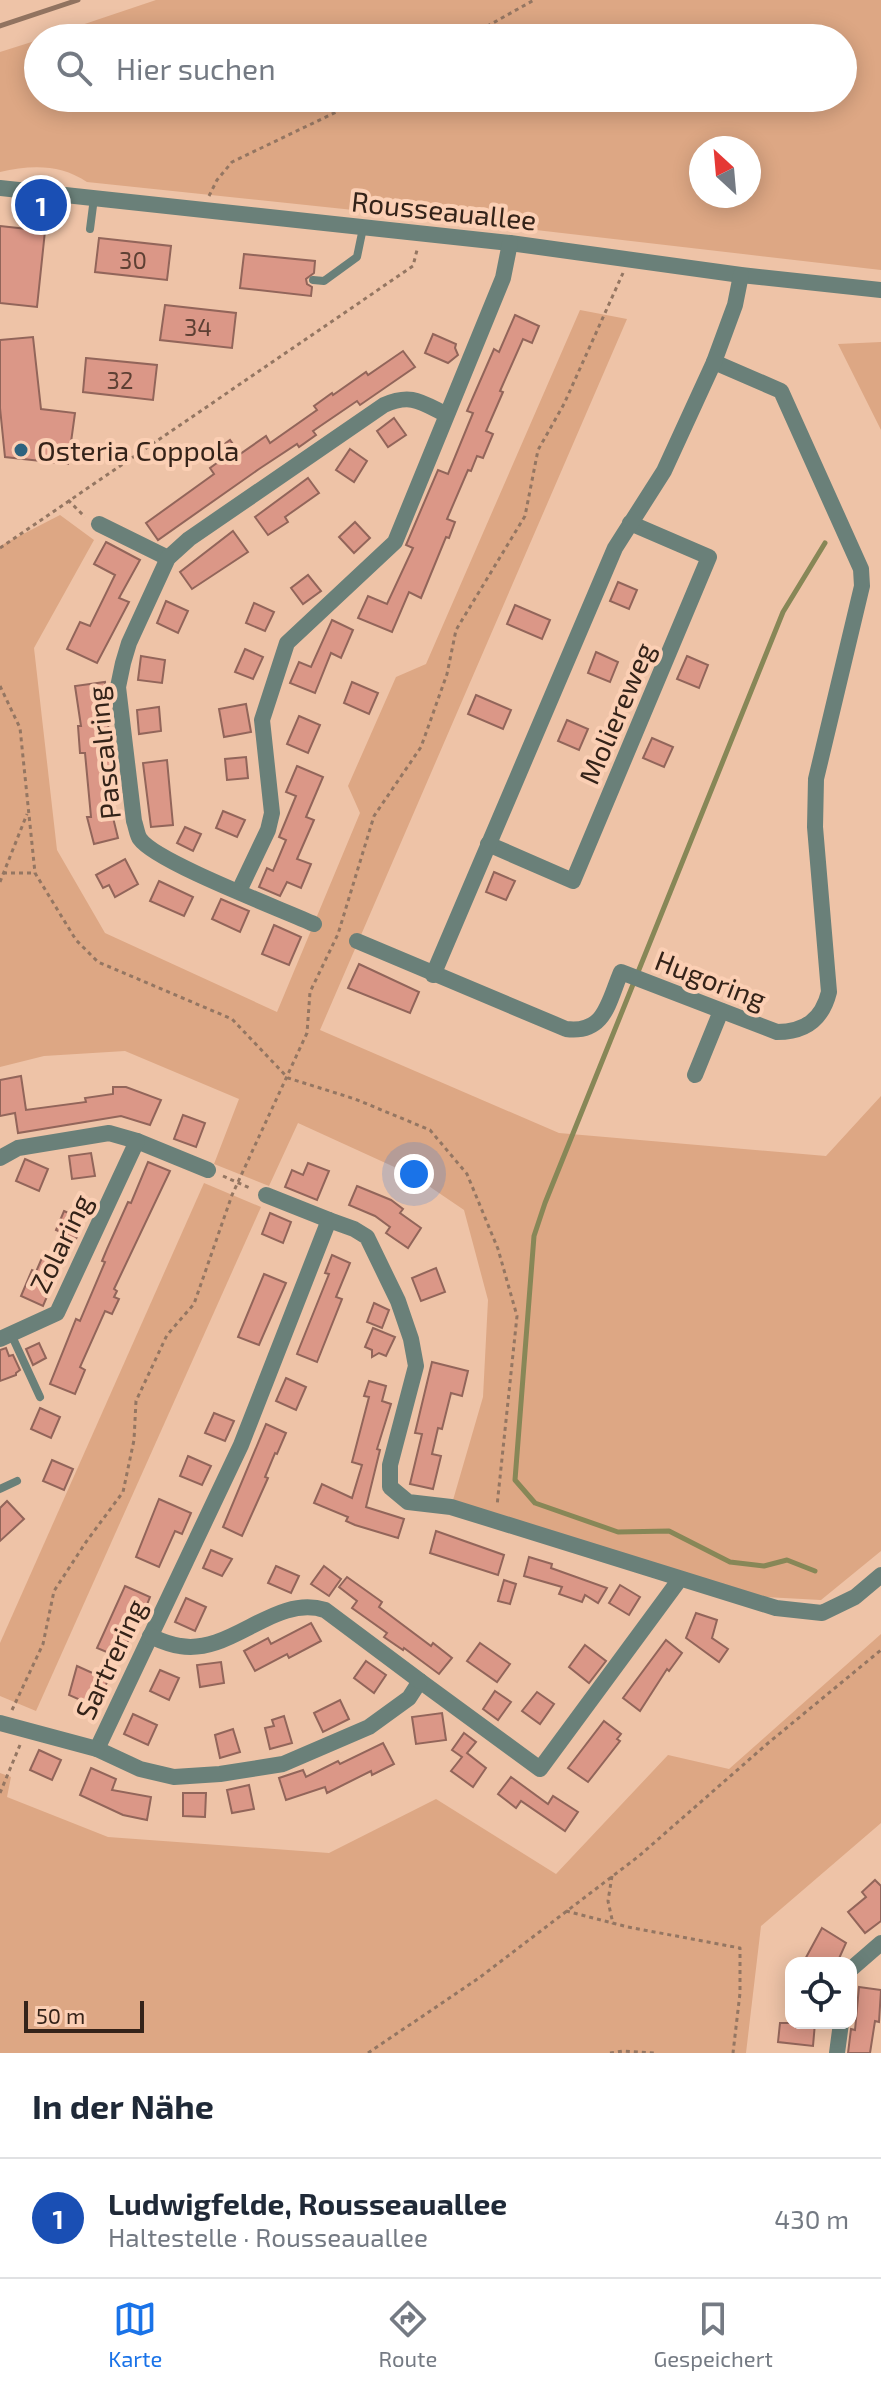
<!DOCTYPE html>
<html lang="de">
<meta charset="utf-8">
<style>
:root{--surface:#fff;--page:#f6f6f7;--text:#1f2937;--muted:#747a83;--line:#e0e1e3;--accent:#1a73e8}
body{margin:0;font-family:"Exo 2",sans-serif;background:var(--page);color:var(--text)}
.controls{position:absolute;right:24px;bottom:24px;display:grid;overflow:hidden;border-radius:16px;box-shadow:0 4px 20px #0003}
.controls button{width:72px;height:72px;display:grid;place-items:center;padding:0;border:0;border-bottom:2px solid var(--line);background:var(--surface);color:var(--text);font:40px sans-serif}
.compass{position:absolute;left:689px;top:136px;width:72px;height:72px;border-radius:50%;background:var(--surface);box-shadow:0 4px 20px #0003;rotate:334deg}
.scale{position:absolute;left:24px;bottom:20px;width:120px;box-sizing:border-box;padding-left:8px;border:4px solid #342319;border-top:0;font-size:22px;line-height:28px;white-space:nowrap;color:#342319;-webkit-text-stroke:6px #fbcfb4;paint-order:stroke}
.you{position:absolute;left:414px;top:1174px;width:28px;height:28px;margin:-20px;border:6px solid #fff;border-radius:50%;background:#1a73e8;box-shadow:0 0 0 12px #1a73e833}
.badge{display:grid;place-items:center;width:52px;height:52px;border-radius:50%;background:var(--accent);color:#fff;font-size:26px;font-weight:700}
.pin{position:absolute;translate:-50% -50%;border:4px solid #fff;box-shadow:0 2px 8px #0006}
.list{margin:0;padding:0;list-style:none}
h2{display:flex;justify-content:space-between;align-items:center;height:104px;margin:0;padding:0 32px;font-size:34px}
h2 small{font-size:26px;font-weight:400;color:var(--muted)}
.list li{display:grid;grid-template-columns:52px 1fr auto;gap:24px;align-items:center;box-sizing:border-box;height:120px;padding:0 32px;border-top:2px solid var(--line)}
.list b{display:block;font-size:30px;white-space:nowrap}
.list p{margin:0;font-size:26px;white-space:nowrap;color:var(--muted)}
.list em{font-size:26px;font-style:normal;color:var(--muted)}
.icon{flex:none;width:44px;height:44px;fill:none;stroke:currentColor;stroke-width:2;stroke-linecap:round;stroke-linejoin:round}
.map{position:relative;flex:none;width:881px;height:2053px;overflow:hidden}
.search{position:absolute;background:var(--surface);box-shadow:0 4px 20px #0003;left:24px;right:24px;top:24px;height:88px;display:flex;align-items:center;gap:20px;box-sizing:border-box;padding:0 28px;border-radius:44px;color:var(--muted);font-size:30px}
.sheet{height:224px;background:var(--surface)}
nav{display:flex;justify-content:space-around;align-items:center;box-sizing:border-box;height:112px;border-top:2px solid var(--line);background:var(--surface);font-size:22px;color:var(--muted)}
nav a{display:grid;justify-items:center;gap:4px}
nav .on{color:var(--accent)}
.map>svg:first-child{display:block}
.green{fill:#dda784;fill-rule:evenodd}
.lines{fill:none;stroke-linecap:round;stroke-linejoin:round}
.stream{stroke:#878757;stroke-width:5}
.building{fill:#db9787;stroke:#92655a;stroke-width:2}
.path{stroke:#947662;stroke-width:3;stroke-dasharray:4 4;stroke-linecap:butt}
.service{stroke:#6a8079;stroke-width:8}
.minor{stroke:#6a8079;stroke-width:16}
.rail{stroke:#917360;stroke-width:5}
.poi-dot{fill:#2e637f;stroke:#fbcfb4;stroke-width:3}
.labels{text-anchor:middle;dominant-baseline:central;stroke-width:8;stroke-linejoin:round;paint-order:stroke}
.number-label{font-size:24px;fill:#5e4034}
.street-label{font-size:28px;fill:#342319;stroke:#fbcfb4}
.poi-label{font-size:28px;fill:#342319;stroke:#fbcfb4;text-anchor:start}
</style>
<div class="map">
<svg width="881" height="2053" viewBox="0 0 881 2053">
<rect width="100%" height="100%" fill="#eec3a7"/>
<g class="green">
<path d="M156 0H881V270L467 222 87 182C60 164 31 165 0 172V52L38 40V98H843V38H43ZM701 148H749V196H701Z"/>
<polygon points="580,310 627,319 320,1030 559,1133 826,1156 881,1096 881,1551 821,1600 765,1597 451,1507 483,1397 488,1300 464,1210 414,1176 298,1123 269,1186 214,1164 239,1099 125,1051 44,1056 0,1067 0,546 60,515 94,540 34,648 57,850 105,933 277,1012 360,813 348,786 396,677 426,664"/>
<polygon points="881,342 881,430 838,344"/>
<polygon points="204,1183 261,1207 36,1711 0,1696 0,1643"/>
<polygon points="881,1634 881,1823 761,1926 746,2053 0,2053 0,1773 11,1777 7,1797 108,1837 329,1853 436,1799 556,1874 668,1755 729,1769"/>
</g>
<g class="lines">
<polyline class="stream" points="815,1571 787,1560 764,1566 730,1562 669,1531 618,1532 535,1503 515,1480 534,1236 545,1203 783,612 825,543"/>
</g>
<g class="building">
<polygon points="0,226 45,231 37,307 0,303"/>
<polygon points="99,238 171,246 167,280 95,272"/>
<polygon points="244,254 315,261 314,273 306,279 307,284 312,287 311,296 240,288"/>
<polygon points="165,305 236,313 232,348 160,340"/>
<polygon points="515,315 539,326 532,343 523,339 500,391 503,392 486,431 493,434 483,458 477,456 471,471 468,470 447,519 455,522 449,538 446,537 421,598 409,592 392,632 358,618 368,596 387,604 413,548 406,545 438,470 448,474 473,413 467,411 494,349 499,352"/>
<polygon points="433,334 456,344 455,348 458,355 448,363 425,353"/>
<polygon points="33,337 41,409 75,413 68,464 5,457 0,408 0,340"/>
<polygon points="403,351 415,367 360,405 357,401 313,431 316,435 299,447 297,444 259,469 158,540 146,523 214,474 210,468 221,460 215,451 230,440 240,454 266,436 270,443 317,410 314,406 332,393 333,395 366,372 368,375"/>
<polygon points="86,358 157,365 153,400 83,392"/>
<polygon points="394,418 406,435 388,447 377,431"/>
<polygon points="350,449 367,461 354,482 336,470"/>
<polygon points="308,478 319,493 285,517 288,522 268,535 255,517"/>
<polygon points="355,522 370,538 354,553 339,537"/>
<polygon points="233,531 248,552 192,589 180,572"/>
<polygon points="106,542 140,560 119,598 129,602 97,663 67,649 80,622 90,626 115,575 94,564"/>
<polygon points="308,575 321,591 303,604 291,588"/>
<polygon points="618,582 637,590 629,609 610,601"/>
<polygon points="166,601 188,611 178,633 157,623"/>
<polygon points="254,603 274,612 265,631 246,623"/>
<polygon points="515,605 550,620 542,639 507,624"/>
<polygon points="332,620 353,630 341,658 331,653 315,693 290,683 299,662 311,667"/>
<polygon points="245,649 263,657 253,679 235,672"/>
<polygon points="596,652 618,662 610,682 588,673"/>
<polygon points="141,656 165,660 162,683 138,680"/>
<polygon points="687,656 708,665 699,688 677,679"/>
<polygon points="105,682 111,763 114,763 117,792 107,793 118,838 94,844 87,817 91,817 85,753 80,753 78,726 81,726 75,686"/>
<polygon points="352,682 378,693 369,714 344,703"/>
<polygon points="476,695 511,710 503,729 468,714"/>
<polygon points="246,704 251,732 224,737 219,709"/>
<polygon points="159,707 161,731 139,734 137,710"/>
<polygon points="299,716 320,725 308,753 287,744"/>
<polygon points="567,720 588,729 579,750 558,741"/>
<polygon points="652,738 673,747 664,767 643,758"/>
<polygon points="246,757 248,778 227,780 225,759"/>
<polygon points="167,760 173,825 151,827 143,763"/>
<polygon points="297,766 323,777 306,817 314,820 297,859 311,864 301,888 287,882 280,896 259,887 267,868 273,871 286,840 279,837 296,796 286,792"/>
<polygon points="223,811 245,820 237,837 216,828"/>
<polygon points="185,827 201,834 193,851 177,843"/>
<polygon points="125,859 138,884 115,897 109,885 103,888 96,875"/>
<polygon points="494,872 515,881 506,900 486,892"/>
<polygon points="159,881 193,897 184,916 150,901"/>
<polygon points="221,899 249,911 240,932 212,919"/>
<polygon points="274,925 301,937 289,965 262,954"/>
<polygon points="359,964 419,992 410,1013 348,988"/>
<polygon points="21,1076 26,1110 86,1102 85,1098 113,1094 113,1087 126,1087 161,1100 150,1125 121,1116 18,1133 15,1113 0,1116 0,1080"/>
<polygon points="183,1115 205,1123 196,1147 174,1139"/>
<polygon points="91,1153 95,1176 72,1179 69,1156"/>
<polygon points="25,1159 48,1169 39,1191 16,1181"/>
<polygon points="148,1162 170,1171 114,1289 117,1291 114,1297 119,1299 112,1314 105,1311 80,1367 85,1370 75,1394 50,1384 76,1319 80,1321 105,1262 102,1261 107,1249 128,1202 131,1203"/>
<polygon points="308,1163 329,1171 317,1200 285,1187 292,1170 303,1175"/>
<polygon points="357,1186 391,1200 403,1209 400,1213 421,1228 408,1248 386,1233 390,1227 375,1216 349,1205"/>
<polygon points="64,1211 84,1220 76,1239 56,1230"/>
<polygon points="270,1213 291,1222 283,1243 262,1234"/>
<polygon points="44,1253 59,1259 51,1278 54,1280 43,1306 21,1296 32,1270 36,1272"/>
<polygon points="332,1255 350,1263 336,1297 342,1299 317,1362 297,1354 329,1274 325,1273"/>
<polygon points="436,1268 445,1292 421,1301 412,1278"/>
<polygon points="264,1274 286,1283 259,1345 238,1337"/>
<polygon points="374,1303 389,1310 382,1328 367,1322"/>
<polygon points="373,1328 395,1337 386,1356 379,1353 372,1357 372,1350 365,1347"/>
<polygon points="39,1343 46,1358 33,1365 26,1349"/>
<polygon points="6,1348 9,1356 13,1355 20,1370 16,1373 16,1375 0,1381 0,1350"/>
<polygon points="432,1362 468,1371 462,1396 451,1393 442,1429 438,1428 432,1454 441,1456 433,1489 410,1484 422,1434 415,1433"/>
<polygon points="286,1378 306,1387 296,1410 276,1401"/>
<polygon points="369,1381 386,1386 382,1401 391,1404 377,1449 380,1450 366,1507 404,1519 398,1538 355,1525 346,1521 348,1517 314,1503 322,1484 352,1498 362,1465 352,1462 369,1397 364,1396"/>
<polygon points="40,1408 60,1417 51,1438 31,1429"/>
<polygon points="214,1413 234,1421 225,1441 205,1433"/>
<polygon points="266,1424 286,1433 277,1454 275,1453 265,1477 268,1478 242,1536 223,1527"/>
<polygon points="188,1456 211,1466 202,1485 180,1476"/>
<polygon points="52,1460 73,1469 64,1490 43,1481"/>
<polygon points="159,1499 191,1513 182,1534 175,1531 159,1567 136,1557"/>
<polygon points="7,1501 24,1519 0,1541 0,1508"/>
<polygon points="436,1531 504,1555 498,1575 430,1553"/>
<polygon points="211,1550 232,1559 222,1576 203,1568"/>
<polygon points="529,1557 552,1564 551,1568 607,1588 598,1603 585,1595 582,1602 559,1594 562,1587 524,1576"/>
<polygon points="276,1566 299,1576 291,1593 268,1583"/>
<polygon points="324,1566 341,1579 329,1596 311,1584"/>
<polygon points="347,1577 382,1602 379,1607 431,1646 433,1643 452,1658 439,1674 404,1648 403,1650 384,1637 387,1633 352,1608 357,1601 339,1587"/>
<polygon points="504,1580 516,1584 510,1604 498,1601"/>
<polygon points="620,1585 640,1597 629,1615 609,1603"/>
<polygon points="125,1586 150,1597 142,1617 131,1612 121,1636 129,1639 121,1658 97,1648"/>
<polygon points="186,1598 206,1607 195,1631 175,1622"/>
<polygon points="696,1613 717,1620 712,1638 728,1649 719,1662 686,1638"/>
<polygon points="311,1623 321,1641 289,1658 287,1654 255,1671 244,1651 268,1638 271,1644"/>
<polygon points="666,1640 682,1653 669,1671 667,1669 640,1711 623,1698"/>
<polygon points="480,1643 510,1664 497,1682 467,1661"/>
<polygon points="585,1645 606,1661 589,1683 569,1667"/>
<polygon points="366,1661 386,1675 374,1693 354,1678"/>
<polygon points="221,1662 224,1683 200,1687 197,1665"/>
<polygon points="77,1666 108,1680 96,1707 69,1695"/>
<polygon points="160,1670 179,1678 169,1700 150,1691"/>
<polygon points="495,1691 511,1702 498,1720 483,1709"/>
<polygon points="537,1692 554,1704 540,1724 522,1711"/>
<polygon points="340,1700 349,1719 323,1732 314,1713"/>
<polygon points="442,1713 446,1740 416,1744 412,1717"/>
<polygon points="133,1714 157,1725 148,1745 124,1734"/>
<polygon points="284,1716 292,1743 270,1749 265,1728 274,1726 272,1720"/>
<polygon points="604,1721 621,1734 617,1739 620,1741 588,1782 568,1768"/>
<polygon points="233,1729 240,1752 220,1758 215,1735"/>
<polygon points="464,1733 476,1742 467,1753 486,1768 473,1787 451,1771 462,1757 452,1750"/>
<polygon points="383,1743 394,1764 372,1775 371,1771 327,1793 325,1787 286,1800 279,1778 303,1770 306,1777 338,1761 340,1764"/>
<polygon points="39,1750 61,1760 52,1780 30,1770"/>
<polygon points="91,1768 116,1779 112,1790 151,1797 147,1820 123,1815 80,1795"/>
<polygon points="511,1777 548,1804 553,1796 578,1812 565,1831 521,1801 516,1808 498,1794"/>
<polygon points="249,1785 254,1809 232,1813 227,1790"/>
<polygon points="183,1793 206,1793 205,1817 183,1816"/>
<polygon points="875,1880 881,1886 881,1921 865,1933 848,1912 866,1897 862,1892"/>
<polygon points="822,1928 846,1943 837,1963 803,1963"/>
<polygon points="859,1987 881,1990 879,2022 875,2021 870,2053 848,2053 851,2029 855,2030"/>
<polygon points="780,2023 815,2023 813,2046 778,2042"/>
</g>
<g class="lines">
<g class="path">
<polyline points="466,38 534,0"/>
<polyline points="209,196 217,180 232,162 355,103 361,98"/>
<polyline points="68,500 85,517"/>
<polyline points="0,548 413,266 417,250"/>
<polyline points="0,686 20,728 35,873 76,940 98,962 232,1019 288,1078 355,1099 430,1130 467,1174 498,1249 517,1316 497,1506"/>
<polyline points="3,873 35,873"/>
<polyline points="0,882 27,814"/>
<polyline points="223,1176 252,1189"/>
<polyline points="12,1710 43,1644 54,1591 86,1542 123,1492 134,1440 136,1401 167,1335 194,1304 232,1195 307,1033 310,992 338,934 374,816 421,747 447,674 456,630 525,516 538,450 564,404 623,273"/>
<polyline points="0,1793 20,1745"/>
<polyline points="612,1876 608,1901 613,1924"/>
<polyline points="566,1911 628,1927 740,1948 740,1993 733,2053"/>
<polyline points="368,2053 479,1978 639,1856 767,1744 881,1650"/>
<polyline points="610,2053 623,2051 654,2053"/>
</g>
<g class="service">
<polyline points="90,229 94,198"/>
<polyline points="313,280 324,281 357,257 363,228"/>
<polyline points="11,1334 40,1397"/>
<polyline points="0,1489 17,1481"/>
</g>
<g class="minor">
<polyline points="0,188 510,243 741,275 881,290"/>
<polyline points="99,524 168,558"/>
<polyline points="488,844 573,881 709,557 630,523"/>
<polyline points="239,891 268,830 272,813 262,720 287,643 395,542 503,278 510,243"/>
<path d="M314 924C281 909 156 862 140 839 137 835 136 826 134 821L118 687 123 663 129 643 168 558 189 539 384 405C411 393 421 402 445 414"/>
<path d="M357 941 566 1029C605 1034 608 1003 621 972L777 1032C805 1032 822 1020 829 992L815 827 816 779 862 586 861 569 781 391 714 362"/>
<polyline points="433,975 615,548 664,471 714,362 735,305 741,275"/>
<polyline points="695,1075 721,1011"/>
<polyline points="0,1158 18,1148 109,1133 137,1141 208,1170"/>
<polyline points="266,1195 329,1220"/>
<polyline points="0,1339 57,1313 137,1141"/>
<polyline points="680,1579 540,1769 420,1681 409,1698 369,1727 283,1764 220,1774 174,1777 140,1769 97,1749 241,1445 329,1220 354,1229 367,1237 398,1301 411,1339 416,1366 390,1465 390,1487 408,1502 451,1507 776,1608 822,1613 855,1597 881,1575"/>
<path d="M150 1636C159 1640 170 1645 180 1646 232 1655 274 1594 325 1610L420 1681"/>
<polyline points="0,1723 97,1749"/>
<polyline points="851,1969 881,1943"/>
<polyline points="837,2053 841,2023"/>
</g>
<polyline class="rail" points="0,26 78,0"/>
</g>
<circle class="poi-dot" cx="21" cy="450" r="8"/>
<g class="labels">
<g class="number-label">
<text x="133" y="259">30</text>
<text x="198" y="326">34</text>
<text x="120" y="379">32</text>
</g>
<g class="street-label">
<text transform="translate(444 210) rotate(6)">Rousseauallee</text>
<text transform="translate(616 713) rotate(-67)">Moliereweg</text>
<text transform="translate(103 753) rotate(-96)">Pascalring</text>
<text transform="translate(711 979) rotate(21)">Hugoring</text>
<text transform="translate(60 1243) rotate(-64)">Zolaring</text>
<text transform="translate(110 1659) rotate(-65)">Sartrering</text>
</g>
<g class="poi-label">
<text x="37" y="450">Osteria Coppola</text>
</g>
</g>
</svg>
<div class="controls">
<button><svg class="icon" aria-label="locate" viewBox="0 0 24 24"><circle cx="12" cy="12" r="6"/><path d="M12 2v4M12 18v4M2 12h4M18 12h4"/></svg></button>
</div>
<svg class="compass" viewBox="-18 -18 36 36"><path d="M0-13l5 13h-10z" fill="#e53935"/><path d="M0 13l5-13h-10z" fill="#747a83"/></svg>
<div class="scale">50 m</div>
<div class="you"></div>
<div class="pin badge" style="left:41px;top:205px;background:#1a4fb4">1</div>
<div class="search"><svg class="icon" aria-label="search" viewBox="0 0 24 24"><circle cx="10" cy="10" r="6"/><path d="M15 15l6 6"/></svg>Hier suchen</div>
</div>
<section class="sheet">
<h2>In der Nähe<small></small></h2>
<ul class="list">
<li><span class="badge" style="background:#1a4fb4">1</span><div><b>Ludwigfelde, Rousseauallee</b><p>Haltestelle · Rousseauallee</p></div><em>430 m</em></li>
</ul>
</section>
<nav>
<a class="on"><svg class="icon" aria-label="map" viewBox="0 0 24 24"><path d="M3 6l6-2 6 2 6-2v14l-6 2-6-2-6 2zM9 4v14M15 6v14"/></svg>Karte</a>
<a><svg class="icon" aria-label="directions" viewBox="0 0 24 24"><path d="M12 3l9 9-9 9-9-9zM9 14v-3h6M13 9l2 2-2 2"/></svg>Route</a>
<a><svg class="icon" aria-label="saved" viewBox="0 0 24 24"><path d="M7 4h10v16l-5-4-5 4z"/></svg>Gespeichert</a>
</nav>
